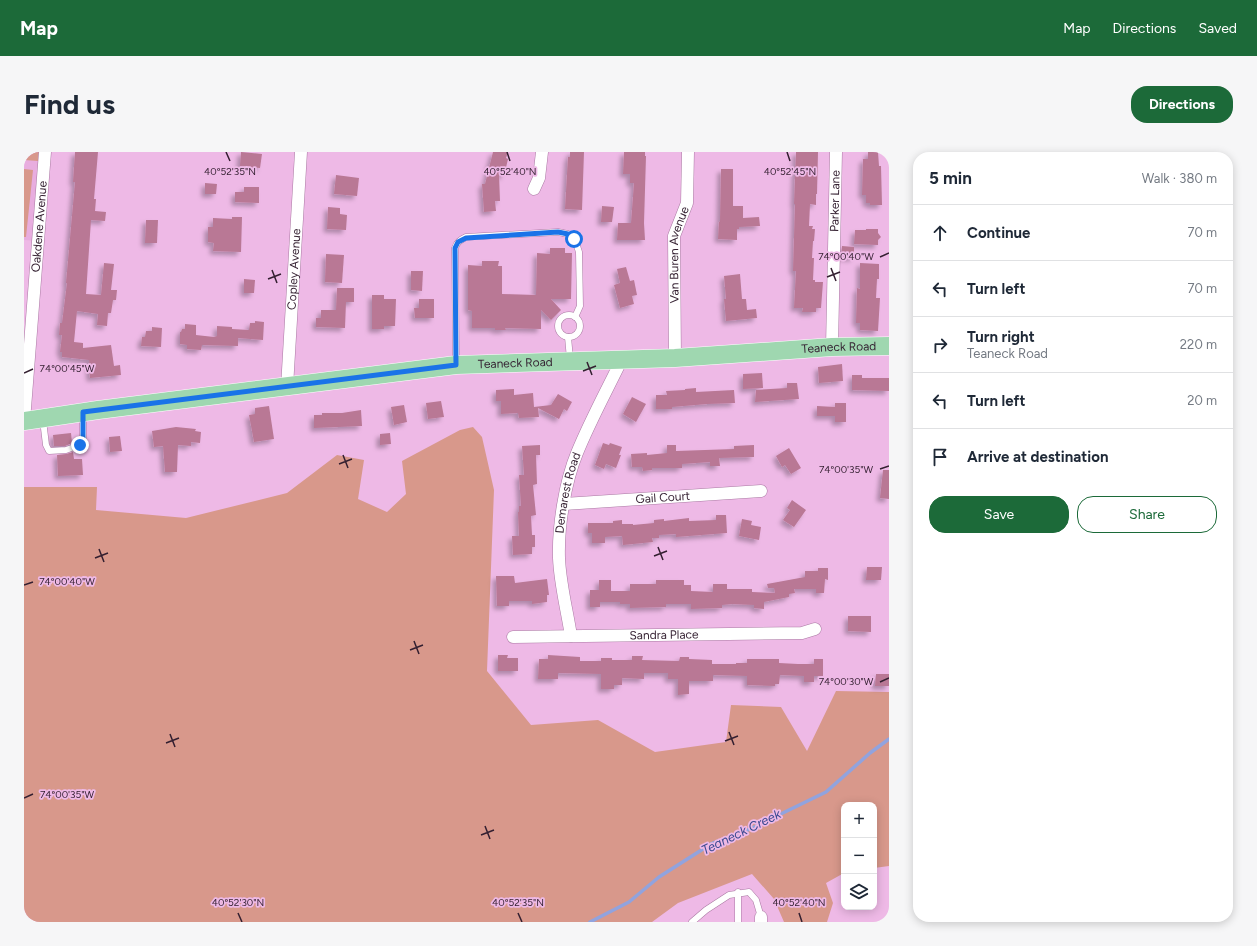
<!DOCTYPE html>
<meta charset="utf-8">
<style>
:root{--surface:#fff;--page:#f6f6f7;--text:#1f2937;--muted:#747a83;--line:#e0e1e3;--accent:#1c6a39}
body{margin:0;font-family:Figtree,sans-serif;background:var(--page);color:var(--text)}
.controls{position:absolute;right:12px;bottom:12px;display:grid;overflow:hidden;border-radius:8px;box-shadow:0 2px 10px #0003}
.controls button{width:36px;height:36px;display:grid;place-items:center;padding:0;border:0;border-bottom:1px solid var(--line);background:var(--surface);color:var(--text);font:20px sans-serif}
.stop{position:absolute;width:12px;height:12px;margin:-9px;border:3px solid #1a73e8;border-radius:50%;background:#fff}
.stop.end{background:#1a73e8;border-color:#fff;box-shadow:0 1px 4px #0008}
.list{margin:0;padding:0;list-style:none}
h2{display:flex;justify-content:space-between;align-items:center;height:52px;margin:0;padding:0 16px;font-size:17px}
h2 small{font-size:13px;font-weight:400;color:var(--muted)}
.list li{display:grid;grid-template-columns:26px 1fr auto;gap:12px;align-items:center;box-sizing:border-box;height:56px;padding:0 16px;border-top:1px solid var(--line)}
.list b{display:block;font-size:15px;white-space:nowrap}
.list p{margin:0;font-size:13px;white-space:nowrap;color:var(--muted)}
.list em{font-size:13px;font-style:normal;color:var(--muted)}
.actions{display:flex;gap:8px;padding:12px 16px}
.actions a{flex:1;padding:9px 0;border:1px solid var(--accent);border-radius:16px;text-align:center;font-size:14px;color:var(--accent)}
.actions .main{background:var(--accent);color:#fff}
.icon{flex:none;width:22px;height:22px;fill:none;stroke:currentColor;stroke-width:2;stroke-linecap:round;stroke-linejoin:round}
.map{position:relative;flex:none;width:865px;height:770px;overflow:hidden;border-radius:16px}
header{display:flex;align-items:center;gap:24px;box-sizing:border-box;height:56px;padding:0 20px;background:var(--accent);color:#fff}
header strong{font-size:19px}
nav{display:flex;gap:22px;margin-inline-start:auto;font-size:14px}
.intro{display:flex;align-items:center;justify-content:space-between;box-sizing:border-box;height:96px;padding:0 24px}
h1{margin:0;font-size:28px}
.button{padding:10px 18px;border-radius:16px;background:var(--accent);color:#fff;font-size:14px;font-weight:700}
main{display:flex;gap:24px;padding:0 24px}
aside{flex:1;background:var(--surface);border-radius:16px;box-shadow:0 2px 10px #0003}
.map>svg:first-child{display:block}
.built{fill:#e8addf}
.green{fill:#d8988b}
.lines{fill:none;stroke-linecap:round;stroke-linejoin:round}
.stream{stroke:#91a3de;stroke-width:3.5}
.building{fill:#b97895;filter:url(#shadow)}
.service-casing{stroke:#aa79a3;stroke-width:7}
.minor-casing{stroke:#aa79a3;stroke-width:13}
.primary-casing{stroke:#fff;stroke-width:19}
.service{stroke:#fff;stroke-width:6}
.minor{stroke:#fff;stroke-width:12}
.primary{stroke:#9fd7b0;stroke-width:18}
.route{stroke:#1a73e8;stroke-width:5}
.ticks{fill:none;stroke:#331f30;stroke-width:1.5}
.labels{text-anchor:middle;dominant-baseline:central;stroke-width:3.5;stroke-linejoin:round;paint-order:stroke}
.street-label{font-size:12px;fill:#331f30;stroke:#eeb9e6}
.water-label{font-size:13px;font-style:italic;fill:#3a4991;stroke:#eeb9e6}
.ticks-label{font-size:10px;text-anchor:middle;fill:#331f30;stroke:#eeb9e6;stroke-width:3.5;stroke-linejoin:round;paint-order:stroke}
</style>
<header>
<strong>Map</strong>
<nav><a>Map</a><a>Directions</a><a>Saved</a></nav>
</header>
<div class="intro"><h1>Find us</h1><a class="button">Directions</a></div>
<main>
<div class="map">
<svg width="865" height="770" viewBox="0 0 865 770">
<defs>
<filter id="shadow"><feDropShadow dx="-3.5" dy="3.5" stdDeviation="2" flood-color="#0004"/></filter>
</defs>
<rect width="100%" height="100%" fill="#eeb9e6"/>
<polygon class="built" points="0,0 21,0 14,89 0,88"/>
<g class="green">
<polygon points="0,0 15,0 14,9 0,8"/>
<polygon points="0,17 9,18 2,85 0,85"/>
<polygon points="449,275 458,285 470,338 463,519 507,573 574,568 631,600 702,590 707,553 757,555 783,599 812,539 865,540 865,714 850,716 850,653 820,653 820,721 802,731 809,751 803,770 760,770 750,747 728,722 654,751 628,770 0,770 0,335 73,335 72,358 162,366 263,341 313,303 340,308 334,347 363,360 382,342 378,309 436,278"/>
</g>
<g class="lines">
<polyline class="stream" points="566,770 605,750 635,725 687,692 726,677 802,640 846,601 865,587"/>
</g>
<g class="building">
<polygon points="51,0 74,0 70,47 72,47 71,59 82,60 81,69 67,68 62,142 77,143 80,111 90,112 87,138 93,138 92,148 89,148 87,161 84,161 83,174 73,173 74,162 53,159 50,190 59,191 59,196 87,193 90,214 96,213 97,223 66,226 65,208 38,205 38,200 36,200 38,183 35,183 36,171 38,171 43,131 42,131 51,30 49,30"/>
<polygon points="217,0 238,2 236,16 216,14"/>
<polygon points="469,0 484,0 482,6 484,7 480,24 475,23 476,49 471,49 472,59 460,60 458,32 461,32"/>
<polygon points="546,0 560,0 558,58 541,57 544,5 546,5"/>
<polygon points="600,0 621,0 621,4 622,4 620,71 621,88 593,88 594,71 607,71 610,31 606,31 606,22 599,22"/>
<polygon points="772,0 794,0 793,42 792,42 792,53 786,52 785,74 789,74 788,77 791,77 790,89 789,89 788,106 790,106 789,128 791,128 791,130 799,130 797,156 792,156 792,160 778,160 779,156 770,156 772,119 769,119 771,52 770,52"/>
<polygon points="844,0 854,0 855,14 857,14 858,53 846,53 846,51 842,51 842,43 838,43 839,7 844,7"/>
<polygon points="697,17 709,17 709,54 719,54 719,66 735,65 736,74 715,75 715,77 713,77 713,88 694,87 695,69 696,70"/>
<polygon points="312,23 335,26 333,44 310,42"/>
<polygon points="181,31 193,32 192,42 181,42"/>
<polygon points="220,35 235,35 235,51 211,50 211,40 220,40"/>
<polygon points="578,54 590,55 588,70 577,70"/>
<polygon points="304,55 316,56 316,62 323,63 322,78 303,77"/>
<polygon points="208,65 218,65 217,100 189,99 190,91 184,90 184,75 189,75 189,66 208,67"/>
<polygon points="122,68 134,68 133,91 121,91"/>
<polygon points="842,77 854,77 854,81 857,85 854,88 854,93 830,92 831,78 842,78"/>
<polygon points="818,94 830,95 830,106 817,105"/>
<polygon points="526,96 541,96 541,101 548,101 547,147 527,147 537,158 527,168 517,158 517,177 481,176 482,178 471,178 471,176 448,176 448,159 444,158 444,113 458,114 458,109 475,109 474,114 478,114 478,142 512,143 513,101 526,102"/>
<polygon points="302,102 320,103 318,131 301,130"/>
<polygon points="836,111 855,112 855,127 853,127 852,146 856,146 854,179 836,178 836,171 832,171 833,136 836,137"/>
<polygon points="602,115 606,129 610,128 613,143 608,144 610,152 596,156 590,133 596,131 593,117"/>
<polygon points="387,119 399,119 398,139 387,138"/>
<polygon points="716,122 718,147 722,147 723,158 732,157 733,166 702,169 700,147 702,147 700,124"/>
<polygon points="220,127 231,128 230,141 220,141"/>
<polygon points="313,136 330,136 330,150 322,150 321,176 292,175 292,166 297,166 297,158 312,158"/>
<polygon points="348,143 360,143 360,147 372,147 371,174 360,174 360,177 348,177"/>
<polygon points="395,147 410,147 410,166 391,166 390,156 395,156"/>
<polygon points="231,169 240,170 239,188 214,186 214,194 178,193 177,198 163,197 163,193 156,192 156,180 157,180 158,177 161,177 161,172 172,173 172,183 190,185 193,184 193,174 208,175 208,177 225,178 226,171 231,171"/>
<polygon points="128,175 138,176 137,195 117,194 118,185 121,185 122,179 128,179"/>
<polygon points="818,212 819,229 795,231 794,215"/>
<polygon points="738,221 739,236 719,237 719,222"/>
<polygon points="828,223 838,223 838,226 865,226 865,239 828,238"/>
<polygon points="763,231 773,231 775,247 731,250 732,238 763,236"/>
<polygon points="672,236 672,240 710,238 711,251 683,252 648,255 648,257 632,257 632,243 643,243 642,239 661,238 661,237"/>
<polygon points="490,237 490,243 509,241 510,255 527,253 534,242 548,250 543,259 540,257 535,267 514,256 515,265 495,266 494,261 477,262 477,249 472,249 472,238"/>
<polygon points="608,245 622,252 612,270 599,262"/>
<polygon points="417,249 420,265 404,267 402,251"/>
<polygon points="811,251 822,251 822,270 811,270 811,264 793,264 793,254 811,255"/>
<polygon points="380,253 383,270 370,273 367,255"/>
<polygon points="245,254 250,287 230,290 225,263 231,262 231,256"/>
<polygon points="337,258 338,274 290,276 290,263 298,263 298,261 318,261"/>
<polygon points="152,275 172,277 171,279 177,280 176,291 167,290 167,294 154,293 153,320 141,320 139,294 130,295 128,279"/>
<polygon points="47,281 48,291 41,294 30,294 29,283"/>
<polygon points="366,281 367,292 356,293 356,282"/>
<polygon points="96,284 98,299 86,300 85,285"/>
<polygon points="579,291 585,293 586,291 598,295 595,303 597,303 592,316 582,312 580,317 571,313"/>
<polygon points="516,293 516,303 512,303 513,332 509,333 512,363 507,364 508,383 511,383 511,395 508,395 508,402 489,403 488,384 495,384 494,360 495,360 495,354 497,354 495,323 500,323 498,294"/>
<polygon points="643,293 652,293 652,299 710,297 710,294 730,293 730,305 695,306 696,314 686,314 686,310 658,312 658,316 628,316 628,318 619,319 618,315 608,315 607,302 623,301 623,303 643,301"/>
<polygon points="765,296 777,316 767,322 761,313 758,315 752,304"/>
<polygon points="49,300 50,307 58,307 59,323 34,324 33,303 42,302"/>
<polygon points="859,318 865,318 865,347 856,346"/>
<polygon points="768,348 782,358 770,375 759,368 766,358 763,356"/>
<polygon points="692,363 702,363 703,381 652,385 652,382 635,383 635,386 628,386 629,390 599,393 598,384 581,385 581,391 568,391 568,381 564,381 564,371 589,371 589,369 598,368 598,372 609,372 609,373 630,371 630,368 640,367 640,369 665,366 665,369 692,368"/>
<polygon points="718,367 728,369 727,373 737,375 735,388 715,384"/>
<polygon points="843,415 858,415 857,428 842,428"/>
<polygon points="794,416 804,416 804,428 801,427 800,441 792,441 792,437 770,437 771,441 765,442 765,445 740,450 740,457 730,456 730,453 708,452 698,453 698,456 667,457 667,452 642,452 642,455 606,456 606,452 596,452 596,450 576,450 576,455 566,455 566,438 575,438 575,428 587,428 587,439 606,439 606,432 632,432 632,428 660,428 660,433 667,433 667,439 689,440 689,432 703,432 703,437 728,437 728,440 751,441 750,436 744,436 743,432 781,425 781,419 794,419"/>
<polygon points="472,424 490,424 491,431 523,427 525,443 523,443 523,450 508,452 508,449 485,449 485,454 473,454"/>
<polygon points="824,464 847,464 847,480 824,479"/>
<polygon points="474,503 484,503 483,506 494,506 494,519 474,519"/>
<polygon points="524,503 556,505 556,509 577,509 577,506 588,506 588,508 608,508 608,504 619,504 618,508 655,509 656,505 665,505 665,507 688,508 688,512 712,512 712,511 723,511 723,507 755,507 755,511 774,512 790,512 790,507 799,507 799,524 790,524 790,530 780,530 780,524 756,523 755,532 751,532 751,534 723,533 723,524 689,523 689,529 665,529 665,542 654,543 654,527 644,527 644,521 620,521 620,527 598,526 598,533 590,533 590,537 577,537 577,522 534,521 534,527 514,527 515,507 524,507"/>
<polygon points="852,522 865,522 865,534 851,534"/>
</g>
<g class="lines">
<defs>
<g id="service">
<circle cx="545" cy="174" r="11"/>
<polyline points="544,185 546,207"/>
<path d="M432 212 431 96C433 90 436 88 442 85L534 80 544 82 548 85 552 91 555 100 556 154 551 165"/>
<polyline points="19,268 22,293 25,299 42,298 56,293 59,286 59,262"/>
<polyline points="714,740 714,770"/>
<polyline points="668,770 682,758 705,743 725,740 732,748 737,765"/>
</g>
<g id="minor">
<polyline points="510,37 515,26 518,0"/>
<path id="s1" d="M808 195 812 0"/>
<path id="s2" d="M651 206 650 84 663 51 664 0"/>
<path id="s3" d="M263 235 277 0"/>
<path id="s4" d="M0 269 21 0"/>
<path id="s5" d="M540 352 737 339"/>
<path id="s6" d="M547 484C543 458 536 432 535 406 534 374 541 330 553 301 566 269 583 238 598 207"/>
<path id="s7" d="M489 485 778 481 791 477"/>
<polyline points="737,765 737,770"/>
</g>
<g id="primary">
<path id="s8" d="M0 269 74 258 432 213 651 206 808 195 865 194"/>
</g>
</defs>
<use href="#service" class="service-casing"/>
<use href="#minor" class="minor-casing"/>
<use href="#primary" class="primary-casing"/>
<use href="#service" class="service"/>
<use href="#minor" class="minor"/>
<use href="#primary" class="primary"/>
</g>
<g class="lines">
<polyline class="route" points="56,293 59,286 59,260 432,213 431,96 434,90 442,86 534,80 544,82 550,87"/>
</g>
<path class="ticks" d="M202 0 206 9M483 0 486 9M763 0 766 9M856 105 865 101M807 116 812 129M248 118 253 131M803 125 816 120M244 127 257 122M563 210 568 223M559 219 572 214M0 221 9 217M319 303 324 316M315 312 328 307M856 317 865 314M634 395 639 408M75 397 80 410M630 404 643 399M71 406 84 401M0 433 9 430M390 489 395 502M386 498 399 493M856 530 865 526M705 580 710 593M146 582 151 595M701 589 714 584M142 591 155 586M0 646 9 642M461 674 466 687M457 683 470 678M214 761 218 770M494 761 498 770M775 761 778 770"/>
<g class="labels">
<g class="street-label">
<text stroke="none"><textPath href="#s1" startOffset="146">Parker Lane</textPath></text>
<text stroke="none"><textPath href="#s4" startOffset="195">Oakdene Avenue</textPath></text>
<text stroke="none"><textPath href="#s2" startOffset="104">Van Buren Avenue</textPath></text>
<text stroke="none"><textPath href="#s3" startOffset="118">Copley Avenue</textPath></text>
<text stroke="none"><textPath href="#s8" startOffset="819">Teaneck Road</textPath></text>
<text stroke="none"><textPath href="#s8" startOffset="495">Teaneck Road</textPath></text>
<text stroke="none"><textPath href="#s6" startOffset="145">Demarest Road</textPath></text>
<text stroke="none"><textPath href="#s5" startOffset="99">Gail Court</textPath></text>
<text stroke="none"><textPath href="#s7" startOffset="151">Sandra Place</textPath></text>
</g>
<g class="water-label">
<text transform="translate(717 680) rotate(-26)">Teaneck Creek</text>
</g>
</g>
<g class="ticks-label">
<text x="766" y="23">40°52'45"N</text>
<text x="206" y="23">40°52'35"N</text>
<text x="486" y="23">40°52'40"N</text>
<text x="822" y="108">74°00'40"W</text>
<text x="43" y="220">74°00'45"W</text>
<text x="822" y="321">74°00'35"W</text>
<text x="43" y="433">74°00'40"W</text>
<text x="822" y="533">74°00'30"W</text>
<text x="43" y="646">74°00'35"W</text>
<text x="214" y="754">40°52'30"N</text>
<text x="494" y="754">40°52'35"N</text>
<text x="775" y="754">40°52'40"N</text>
</g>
</svg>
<div class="controls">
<button>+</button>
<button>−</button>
<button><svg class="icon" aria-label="layers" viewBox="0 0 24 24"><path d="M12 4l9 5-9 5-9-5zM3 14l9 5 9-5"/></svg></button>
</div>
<div class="stop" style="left:550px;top:87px"></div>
<div class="stop end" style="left:56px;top:293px"></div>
</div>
<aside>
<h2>5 min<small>Walk · 380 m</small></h2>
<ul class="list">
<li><svg class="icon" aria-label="ahead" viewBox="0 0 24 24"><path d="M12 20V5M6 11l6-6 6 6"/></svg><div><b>Continue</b></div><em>70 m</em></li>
<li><svg class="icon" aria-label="left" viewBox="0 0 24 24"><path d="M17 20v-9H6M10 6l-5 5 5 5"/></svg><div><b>Turn left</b></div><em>70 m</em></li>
<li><svg class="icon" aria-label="right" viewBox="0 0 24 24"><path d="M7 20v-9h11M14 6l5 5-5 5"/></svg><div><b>Turn right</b><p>Teaneck Road</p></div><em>220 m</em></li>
<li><svg class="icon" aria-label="left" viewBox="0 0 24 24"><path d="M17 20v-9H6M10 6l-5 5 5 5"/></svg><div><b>Turn left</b></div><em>20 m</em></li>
<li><svg class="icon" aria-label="arrive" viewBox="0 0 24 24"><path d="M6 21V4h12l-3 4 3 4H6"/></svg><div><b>Arrive at destination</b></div></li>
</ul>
<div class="actions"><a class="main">Save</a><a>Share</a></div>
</aside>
</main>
